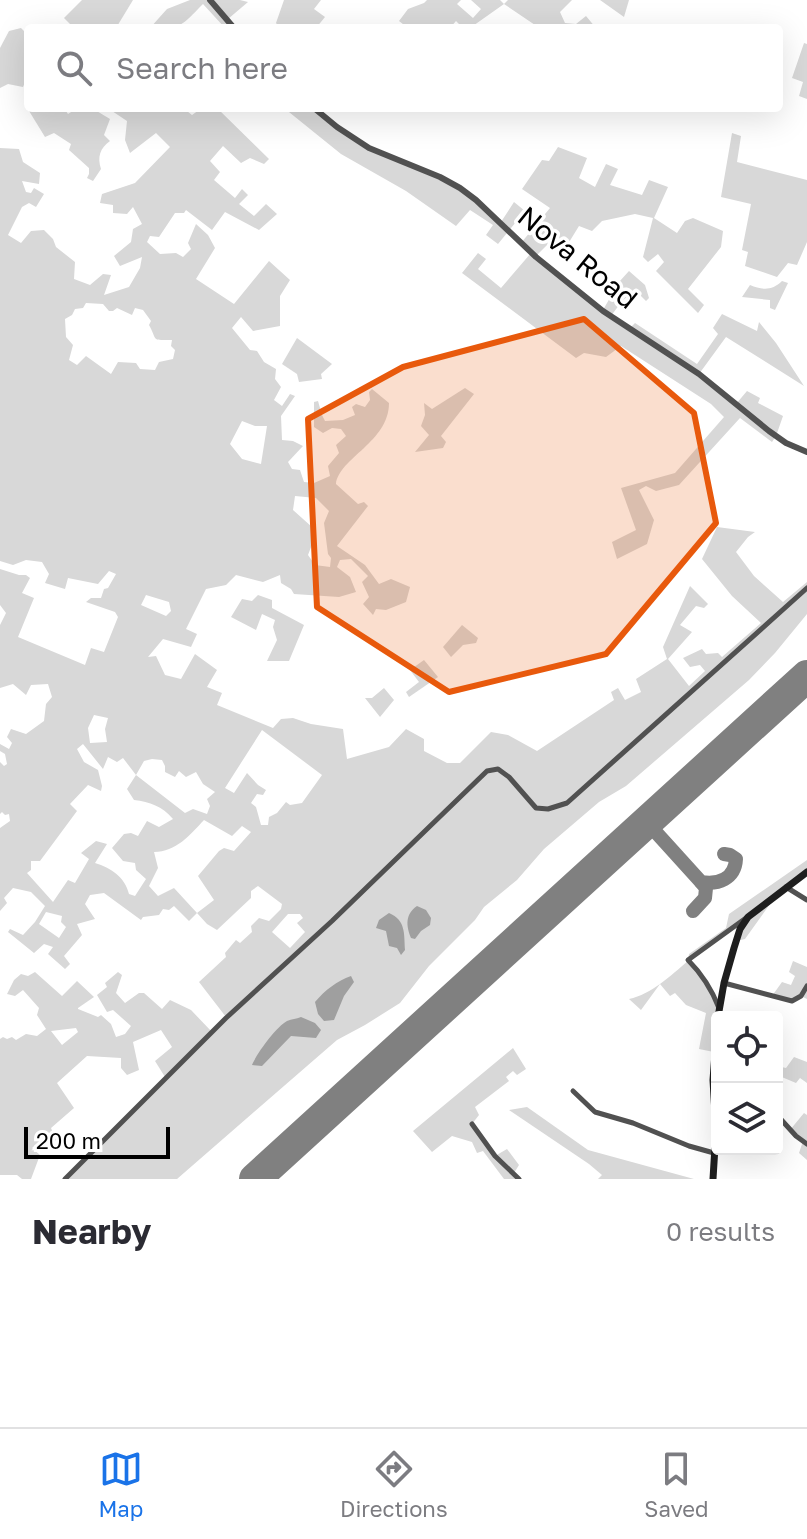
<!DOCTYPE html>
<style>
:root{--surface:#fff;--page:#f7f7f7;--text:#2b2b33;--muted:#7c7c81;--line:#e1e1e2;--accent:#1a73e8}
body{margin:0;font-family:"Golos Text",sans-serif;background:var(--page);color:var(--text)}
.controls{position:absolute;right:24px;bottom:24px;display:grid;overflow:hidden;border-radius:8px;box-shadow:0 8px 32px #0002}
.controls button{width:72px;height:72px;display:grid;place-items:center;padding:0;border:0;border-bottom:2px solid var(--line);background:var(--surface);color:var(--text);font:40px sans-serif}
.scale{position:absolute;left:24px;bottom:20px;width:146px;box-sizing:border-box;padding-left:8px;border:4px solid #000;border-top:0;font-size:22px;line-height:28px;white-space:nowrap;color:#000;-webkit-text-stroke:6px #fff;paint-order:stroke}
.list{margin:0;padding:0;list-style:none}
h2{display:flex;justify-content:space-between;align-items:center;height:104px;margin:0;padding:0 32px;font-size:34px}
h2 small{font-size:26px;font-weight:400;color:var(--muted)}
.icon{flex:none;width:44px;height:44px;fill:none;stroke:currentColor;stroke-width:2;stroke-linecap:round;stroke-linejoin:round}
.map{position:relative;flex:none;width:807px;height:1179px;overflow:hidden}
.search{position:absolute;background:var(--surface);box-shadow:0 8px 32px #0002;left:24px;right:24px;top:24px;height:88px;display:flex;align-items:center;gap:20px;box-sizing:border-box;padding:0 28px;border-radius:8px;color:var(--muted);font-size:30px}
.sheet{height:248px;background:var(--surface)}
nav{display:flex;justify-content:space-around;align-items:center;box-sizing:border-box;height:112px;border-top:2px solid var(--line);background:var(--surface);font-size:22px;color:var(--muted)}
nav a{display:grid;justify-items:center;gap:4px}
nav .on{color:var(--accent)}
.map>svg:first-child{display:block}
.green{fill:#d8d8d8;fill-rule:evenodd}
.water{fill:#9f9f9f}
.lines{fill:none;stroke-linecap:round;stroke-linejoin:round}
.taxiway{stroke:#808080;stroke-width:14}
.runway{stroke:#808080;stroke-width:32}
.minor{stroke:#515151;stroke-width:5}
.tertiary{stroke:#515151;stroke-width:6}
.secondary{stroke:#1e1e1e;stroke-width:7}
.marked{fill:#e8590c;fill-opacity:0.2;stroke:#e8590c;stroke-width:6;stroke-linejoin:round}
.labels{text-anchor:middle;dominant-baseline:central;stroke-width:7;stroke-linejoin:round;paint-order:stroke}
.street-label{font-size:28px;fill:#000;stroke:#fff}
</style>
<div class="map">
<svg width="807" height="1179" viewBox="0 0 807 1179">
<rect width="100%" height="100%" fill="#fff"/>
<g class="green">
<polygon points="82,0 133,0 116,28 74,28 64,18"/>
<path d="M190 0H240L248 2 228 19 234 28H225L203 4C180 27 183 28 150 28L167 9Z"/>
<polygon points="284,0 321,0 314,9 325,17 316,28 280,28 276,23"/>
<polygon points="427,0 461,0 457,4 473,18 481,9 471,0 500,0 504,4 508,0 572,0 560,12 565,23 576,24 586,16 596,28 534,28 535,25 504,4 470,28 463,28 456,21 450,28 408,28 399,21 408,9 424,3"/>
<polygon points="600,0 629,0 624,17"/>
<polygon points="21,28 28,35 28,75 23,87 8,84 0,88 0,48 9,31"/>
<polygon points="804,43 807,44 807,99 799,96 803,82 792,78"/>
<path d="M28 100V108H64L68 114C85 102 94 109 110 119L104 135 110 141C100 148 97 157 101 169L93 181 87 178 89 174V168L69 150 71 144 54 133 45 137 26 106Z"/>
<path d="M115 108H183L192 115 202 108H217L269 159 264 164 250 158 241 163 223 146 210 161 220 172 214 180 235 198 242 189 248 195 239 204 254 216 266 204 277 214 259 230 225 212 212 230 186 210 184 213H175L159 237 150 236 147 242 160 254 176 253 183 257 191 249 188 243 196 224 208 235 215 248 196 279 234 304 269 261 290 280 280 296V326L253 331 241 317 232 328 250 350 257 351 264 362 276 369 275 379 281 387 274 400 282 406 290 394 295 396 281 416 282 440 293 441 303 446 288 462 292 469 300 470 304 482 314 483 330 476 328 466 339 453 336 445 346 436 341 429 332 428 323 433 314 427V402L318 401 322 415 325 421 343 420 355 415 352 407 356 404 365 407 370 400 369 392 372 389 389 403C389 442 339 458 336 484L358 504 364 502 368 506 337 546 365 565 379 584 391 579 410 587 406 602 386 610 376 609 373 615 363 604 369 597 362 582 368 576 351 559 340 560 337 567 350 577 356 592 339 597 294 594 291 589 281 583 280 575 263 582 236 575 226 585 206 589 186 629 197 634 191 647 163 639 148 657 156 656 165 675 181 679 195 654 217 670 207 687 222 693 217 705 273 728 281 719 293 718 311 724 343 729 347 759 389 747 406 729 424 739V751L447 763H460L491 732 508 735 537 751 614 700 611 692 618 688 625 700 641 692 636 679 667 659 663 647 690 586 708 604 704 608 696 606 680 625 692 632 668 659 689 686 705 671 700 665 690 667 683 658 702 649 706 654 718 653 722 657 761 623 732 596 702 559 717 527 755 532 748 537 736 552 754 576 783 602 807 582V614L775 653 749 680 626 786 599 802 544 849 517 880 484 907 475 920 429 966 400 1003 365 1025 337 1040 177 1179H65L165 1077 155 1061 172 1047 161 1030 133 1042 139 1070 127 1075 121 1068V1058L87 1056 57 1083 74 1108 51 1128 56 1140 47 1146 42 1139 32 1148 40 1155 31 1179H22L17 1175H0V1039L3 1037 7 1039 12 1037 16 1040 26 1034 37 1036 46 1029 37 1015 39 1008 23 990 15 996 7 994 14 980 21 974 28 976 35 972 62 996 77 981 94 997 78 1008V1009L98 1017 101 1015 111 1024 116 1037 125 1034 131 1026 113 1010 107 1012 97 995 107 987 105 983 118 972 122 975 116 993 125 1003 139 993H144L162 1009 170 1000 191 1010 212 1032 226 1017 199 982 226 957 225 953 236 940 240 943 252 932 251 926 259 918 269 921 281 909 282 904 258 886 251 891V898L217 930 207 924 197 913 189 921 174 906 169 910 163 909 159 915 143 917 141 920 104 893 90 895 85 904 95 919 77 924 82 935 64 956 70 964 65 969 48 954 53 947 44 944 34 953 8 932 10 929 23 935 35 922 45 906 31 892 13 888 4 898 7 903 0 911V828L10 821 9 814 5 815 2 812 0 814V762L4 766 7 764 5 754 0 751V744L9 749 12 743 7 737 11 729 26 734 44 721 46 704 52 697 48 684 31 685 26 695 13 684 0 688V625L6 613 0 605V569L19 575H26L30 578 22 593 34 598 18 637 85 665 91 648 104 652 118 617 115 612 86 602 91 598H101L104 589 108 588 116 574 109 571 98 584 68 578 65 589 45 583 49 574 42 562 26 560 13 565 0 561V148L19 149 23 162 40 173 39 184 22 181 26 192 31 193 34 188 44 194 36 207 29 203 22 207 8 235 21 243 31 231 44 230 53 239 56 247 75 262 74 279 90 285 103 274 111 275 104 295 129 287 140 268 142 257 120 266 114 256 131 242 133 229 142 224 133 207 127 214 113 213V205L100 203 102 194 135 183 170 147 156 133 130 153 125 140 127 121 112 111ZM86 303 103 304 109 311H113L117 308 132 315 135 308 143 310 151 321 149 325C158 341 150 340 172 340L171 346 175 350 173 359 159 362 155 370 140 369 136 363 118 362 111 374 86 356 77 365 69 360 73 345 66 337 65 319 72 315 75 309 83 308ZM242 421 255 426H267L261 464 242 459 230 444ZM295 496 316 498 329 511 324 523 328 554 331 558 330 567 315 565 308 555 316 534 312 527 293 510ZM146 595 169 602 171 611 166 616 141 605ZM94 715 108 718 105 729 107 742 90 743 88 728ZM262 730 322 775 302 803 290 805 286 802 277 813 269 817 268 825H261L256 807 251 803 257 794 263 795 266 790 258 785 247 773 234 793 225 788ZM83 744 103 769 108 757 117 762 123 758 136 775 127 789 134 800C150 802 162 806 173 819L159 827 147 821 138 836 131 833 124 834 112 848 123 861 135 863 136 870 146 879 135 896 129 894C125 877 111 868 95 863L107 844 96 841 81 853 89 859 75 883 68 880 53 902 27 873 31 870V861H40L77 811 70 804 88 785 101 791 102 786 98 770 84 762 77 749ZM152 759 162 760 165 766V772L175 777 179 771 186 777 196 772 203 784 215 792 207 799 210 806 207 814 193 809 185 813 136 775 144 761ZM204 820 232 836 242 826 251 832 234 851 224 848 219 851 198 876 214 900 197 913 174 888 158 896 149 886 158 868 154 852C176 852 190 835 204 820ZM46 912 62 916 61 922 66 927 59 938 39 924ZM288 914H300L303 918 297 923 305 932 290 948 272 932ZM76 1028 78 1032 62 1045 51 1031Z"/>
<polygon points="284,108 314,108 369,148 460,188 501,222 514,202 525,211 498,244 486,235 493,225 470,210 456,226 406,191 341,154"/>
<polygon points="732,133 741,136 737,162 807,180 807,242 797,265 788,263 777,277 745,266 748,252 742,250 751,204 721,197"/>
<polygon points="558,147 587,158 579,178 595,187 606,164 618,169 610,185 642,195 649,180 668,187 654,218 677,233 685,221 693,218 723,231 721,247 688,289 704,305 698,313 656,271 664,262 658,254 648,262 643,257 653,218 635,214 602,221 592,231 579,226 563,252 548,244 536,256 603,310 619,282 629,271 645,285 649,298 646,301 635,290 622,301 611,316 630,328 635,323 697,364 718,334 713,328 722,314 757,331 759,322 776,343 804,386 726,337 699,374 736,404 747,391 760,398 758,403 783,416 776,436 772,442 740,418 679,485 656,491 646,486 639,490 654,520 647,544 617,559 612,542 636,530 621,488 675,473 724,417 711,404 621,346 606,357 584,353 576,358 462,273 478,253 486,259 478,269 501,288 531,253 521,243 550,208 522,189 542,160 549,161"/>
<path d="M782 281 788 283 775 310 770 308V300L742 297 750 285C762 290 772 291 782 281Z"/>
<polygon points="297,338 332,364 321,374 322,379 299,382 297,374 282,364"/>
<polygon points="465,388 474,394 441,436 446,442 443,448 415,452 429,435 421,426 425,415 424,403 432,409"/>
<polygon points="258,595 272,600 272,608 304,625 289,661 267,661 277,640 273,627 275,620 262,614 256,630 231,617 242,599 252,601"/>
<polygon points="462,625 478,638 476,643 463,645 451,657 443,647"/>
<polygon points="424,660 438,677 409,697 406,692 419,682 410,670"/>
<polygon points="384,688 394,700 380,717 365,698 372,698"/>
<path d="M807 860V872L770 904 745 939 736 941 746 919 688 960 696 968 719 1009 714 1052 699 1049 706 1013 686 1005 675 993 670 996 660 984 641 1010 629 999C652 994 670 976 688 961L689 954 726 928 729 914Z"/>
<polygon points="793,961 807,967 807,999 801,996 792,1001 772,996 782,982 791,985 795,976 789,972"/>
<polygon points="513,1048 526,1069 517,1075 513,1071 506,1077 509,1081 475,1107 479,1115 472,1124 495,1156 507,1149 519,1165 514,1173 519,1179 504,1179 483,1151 477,1153 472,1142 452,1136 432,1152 413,1131"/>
<polygon points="794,1057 807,1062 807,1083 800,1078 796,1083 777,1075 777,1066 786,1068"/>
<polygon points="527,1107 588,1150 694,1179 598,1179 602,1175 589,1164 509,1110"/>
<polygon points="804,1113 807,1115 807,1160 799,1153 803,1141 790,1130"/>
</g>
<g class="water">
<path d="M417 906 426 910 431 918 430 925 421 931 415 939 411 938C406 926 405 914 417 906Z"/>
<path d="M389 913C406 920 404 934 405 950L401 955 397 948 389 946 386 931 376 928 379 920Z"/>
<path d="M351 976 354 982 344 996 334 1020 324 1021 318 1014 315 1002C325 990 337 981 351 976Z"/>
<path d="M301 1017 315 1023 321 1030 316 1038 291 1036 262 1066 252 1065C257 1053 276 1027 287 1021 292 1019 296 1019 301 1017Z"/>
</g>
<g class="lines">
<g class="taxiway">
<polyline points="804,678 807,669"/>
<path d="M633 834 645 827 653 829 701 882C718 885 735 879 736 859L730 855 724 854"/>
<polyline points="693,911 705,898 706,888 701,882"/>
</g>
<polyline class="runway" points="255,1179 807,676"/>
<g class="minor">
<polyline points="786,887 807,900"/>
<polyline points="724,983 792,1001 801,996 807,986"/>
<path d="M719 1008C712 990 702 974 688 960L746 918"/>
<polyline points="573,1091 595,1112 633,1123 689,1146 714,1153"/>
<polyline points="777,1115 796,1136 807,1144"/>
<polyline points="472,1124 495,1156 519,1179"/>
<polyline points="65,1179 226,1018 332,921 487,771 498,769 509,777 536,808 548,809 567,803 807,588"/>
</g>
<g class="tertiary">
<polyline points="210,0 234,28"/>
<polyline points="314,108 337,127 369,148 440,177 460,188 476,200 536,257 603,311 699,374 769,431 786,443 807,452"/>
</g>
<g class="secondary">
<polyline points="718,1017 724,983 734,948 740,929 748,917 807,872"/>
<polyline points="713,1179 716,1130 713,1080 717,1027"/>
</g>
</g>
<path class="marked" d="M584 319 694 413 716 523 606 654 449 692 317 607 308 419 403 367Z"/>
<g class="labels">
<g class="street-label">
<text transform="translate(578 257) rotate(39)">Nova Road</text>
</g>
</g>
</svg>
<div class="controls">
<button><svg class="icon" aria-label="locate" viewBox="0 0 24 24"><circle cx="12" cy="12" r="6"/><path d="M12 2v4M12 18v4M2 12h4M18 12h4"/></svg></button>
<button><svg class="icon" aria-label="layers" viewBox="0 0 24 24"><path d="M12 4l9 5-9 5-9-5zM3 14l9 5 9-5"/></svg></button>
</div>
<div class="scale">200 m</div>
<div class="search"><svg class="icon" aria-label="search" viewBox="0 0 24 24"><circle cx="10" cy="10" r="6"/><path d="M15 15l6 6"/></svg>Search here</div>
</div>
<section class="sheet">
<h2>Nearby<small>0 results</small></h2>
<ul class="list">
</ul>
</section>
<nav>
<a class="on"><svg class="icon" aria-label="map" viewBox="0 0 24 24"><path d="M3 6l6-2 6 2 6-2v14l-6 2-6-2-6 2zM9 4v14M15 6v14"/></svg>Map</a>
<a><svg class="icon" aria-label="directions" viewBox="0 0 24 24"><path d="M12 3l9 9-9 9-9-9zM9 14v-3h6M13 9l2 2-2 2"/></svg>Directions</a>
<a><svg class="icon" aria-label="saved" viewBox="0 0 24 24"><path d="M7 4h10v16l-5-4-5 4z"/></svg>Saved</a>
</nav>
